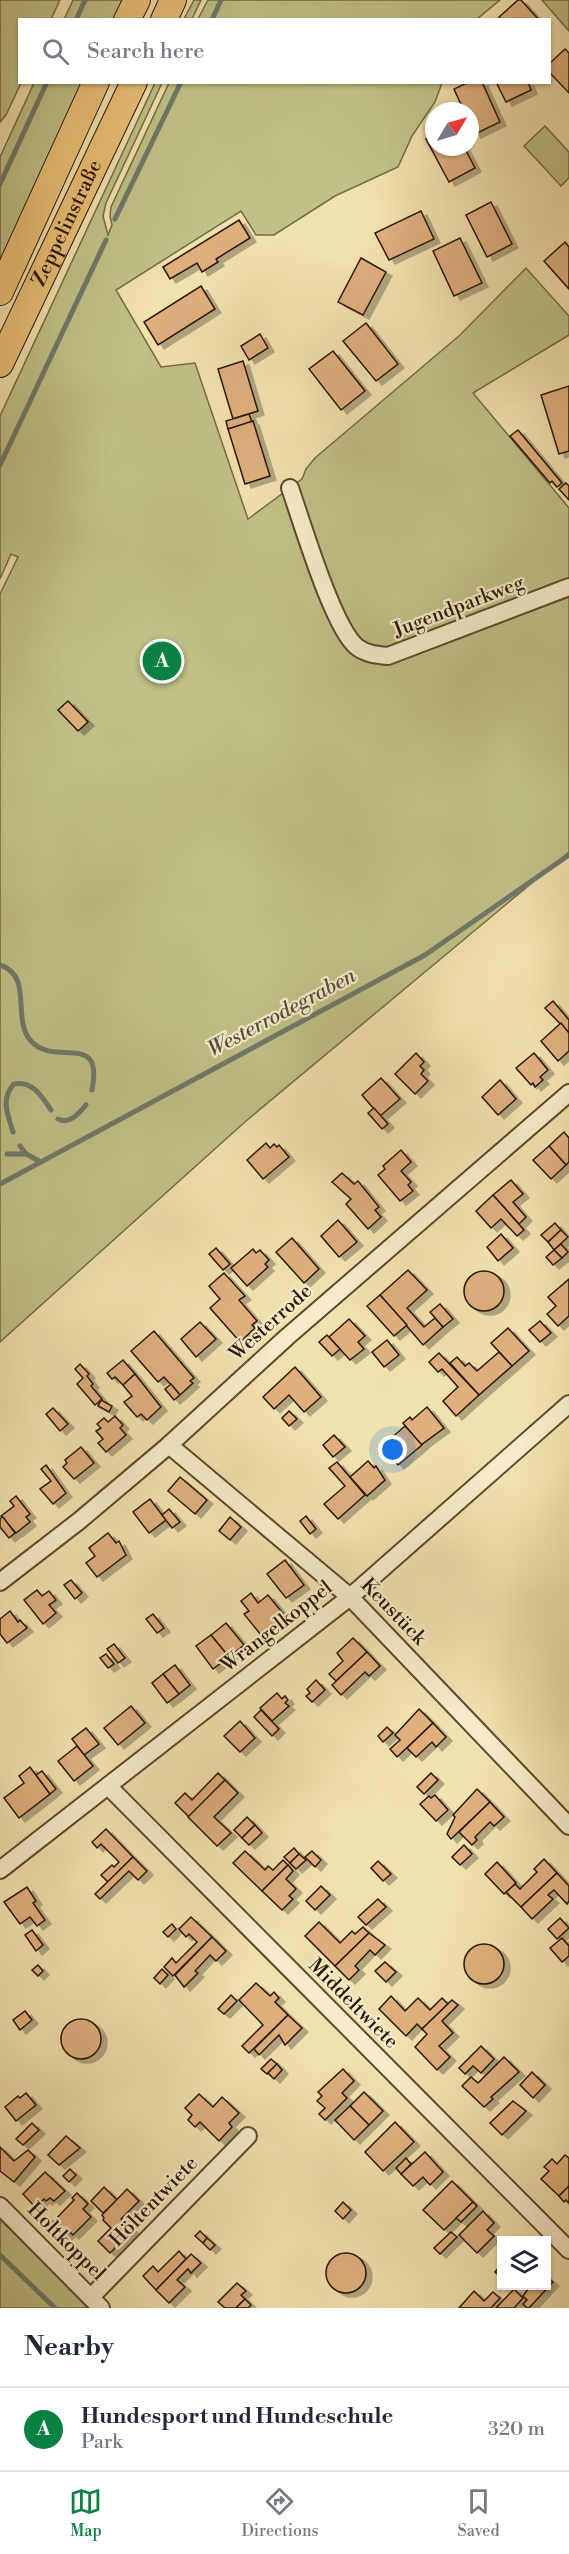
<!DOCTYPE html>
<meta charset="utf-8">
<style>
:root{--surface:#fff;--page:#f6f6f7;--text:#1f2937;--muted:#747a83;--line:#e0e1e3;--accent:#0b8043}
body{margin:0;font-family:"Libre Bodoni",serif;background:var(--page);color:var(--text)}
.controls{position:absolute;right:18px;bottom:18px;display:grid;overflow:hidden;border-radius:0px;box-shadow:0 2px 4px #0004}
.controls button{width:54px;height:54px;display:grid;place-items:center;padding:0;border:0;border-bottom:2px solid var(--line);background:var(--surface);color:var(--text);font:30px sans-serif}
.compass{position:absolute;left:425px;top:102px;width:54px;height:54px;border-radius:50%;background:var(--surface);box-shadow:0 2px 4px #0004;rotate:52deg}
.you{position:absolute;left:393px;top:1450px;width:21px;height:21px;margin:-15px;border:4px solid #fff;border-radius:50%;background:#1a73e8;box-shadow:0 0 0 9px #1a73e833}
.badge{display:grid;place-items:center;width:39px;height:39px;border-radius:50%;background:var(--accent);color:#fff;font-size:20px;font-weight:700}
.pin{position:absolute;translate:-50% -50%;border:3px solid #fff;box-shadow:0 2px 6px #0006}
.list{margin:0;padding:0;list-style:none}
h2{display:flex;justify-content:space-between;align-items:center;height:78px;margin:0;padding:0 24px;font-size:26px}
h2 small{font-size:20px;font-weight:400;color:var(--muted)}
.list li{display:grid;grid-template-columns:39px 1fr auto;gap:18px;align-items:center;box-sizing:border-box;height:84px;padding:0 24px;border-top:2px solid var(--line)}
.list b{display:block;font-size:22px;white-space:nowrap}
.list p{margin:0;font-size:20px;white-space:nowrap;color:var(--muted)}
.list em{font-size:20px;font-style:normal;color:var(--muted)}
.icon{flex:none;width:33px;height:33px;fill:none;stroke:currentColor;stroke-width:2;stroke-linecap:round;stroke-linejoin:round}
.map{position:relative;flex:none;width:569px;height:2308px;overflow:hidden}
.search{position:absolute;background:var(--surface);box-shadow:0 2px 4px #0004;left:18px;right:18px;top:18px;height:66px;display:flex;align-items:center;gap:15px;box-sizing:border-box;padding:0 21px;border-radius:0px;color:var(--muted);font-size:22px}
.sheet{height:162px;background:var(--surface)}
nav{display:flex;justify-content:space-around;align-items:center;box-sizing:border-box;height:84px;border-top:2px solid var(--line);background:var(--surface);font-size:16px;color:var(--muted)}
nav a{display:grid;justify-items:center;gap:3px}
nav .on{color:var(--accent)}
.map>svg:first-child{display:block}
.green{fill:#c0c186;stroke:#756c43;stroke-width:1.5}
.lines{fill:none;stroke-linecap:round;stroke-linejoin:round}
.stream{stroke:#6f796b;stroke-width:5}
.building{fill:#dfaf7e;stroke:#2a1600;stroke-width:1.5;filter:url(#shadow)}
.minor-casing{stroke:#5c492c;stroke-width:20}
.highway-casing{stroke:#2a1600;stroke-width:28}
.minor{stroke:#f6ecca;stroke-width:16}
.highway{stroke:#e8c077;stroke-width:26}
.labels{text-anchor:middle;dominant-baseline:central;stroke-width:4.5;stroke-linejoin:round;paint-order:stroke}
.street-label{font-size:20px;fill:#2a1600;stroke:#f6ecca}
.water-label{font-size:21px;font-style:italic;fill:#52503f;stroke:#f6ecca}
</style>
<div class="map">
<svg width="569" height="2308" viewBox="0 0 569 2308">
<defs>
<filter id="shadow"><feDropShadow dx="6" dy="4" stdDeviation="0" flood-color="#0004"/></filter>
</defs>
<rect width="100%" height="100%" fill="#f1e1ae"/>
<filter id="stains"><feTurbulence type="fractalNoise" baseFrequency=".00333" numOctaves="4"/><feColorMatrix values="0 0 0 0 .2 0 0 0 0 .09 0 0 0 0 .02 0 0 0 .5 -.17"/></filter>
<radialGradient id="worn" r=".72"><stop offset=".6" stop-color="#630" stop-opacity="0"/><stop offset="1" stop-color="#630" stop-opacity=".3"/></radialGradient>
<g class="green">
<polygon points="0,0 60,0 51,19 20,20 20,82 21,83 6,115 0,122"/>
<polygon points="73,0 125,0 116,19 64,20"/>
<polygon points="194,0 201,0 192,19 184,19"/>
<polygon points="208,0 500,0 477,19 198,19"/>
<polygon points="542,0 569,0 569,31"/>
<polygon points="34,83 87,83 0,271 0,157"/>
<polygon points="155,83 162,83 106,203 103,216 108,235 112,225 110,216 111,207 169,83 442,83 435,102 412,136 398,167 335,196 274,235 256,235 241,211 116,290 161,367 195,363 248,519 302,479 306,469 315,458 460,335 526,268 569,316 569,335 473,393 569,508 569,852 246,1121 0,1342 0,594 18,557 11,554 0,579 0,416"/>
<polygon points="545,126 569,152 569,178 561,186 524,146"/>
<polygon points="0,2217 85,2304 89,2308 0,2308"/>
</g>
<g class="lines">
<g class="stream">
<polyline points="76,20 85,0"/>
<polyline points="212,20 221,0"/>
<polyline points="0,184 47,82"/>
<polyline points="115,219 181,82"/>
<polyline points="0,465 106,240"/>
<path d="M0 965C34 976 11 1019 31 1041 55 1068 104 1030 92 1090"/>
<path d="M58 1119C70 1125 79 1113 86 1105"/>
<path d="M13 1132C8 1115 0 1099 14 1084 32 1080 42 1096 51 1110"/>
<polyline points="20,1146 26,1154"/>
<polyline points="7,1154 26,1154 41,1162"/>
<polyline points="0,1184 425,955 569,855"/>
<polyline points="0,2255 55,2308"/>
</g>
</g>
<g class="building">
<polygon points="518,0 521,0 539,20 502,20 499,17"/>
<polygon points="565,49 569,53 569,93 550,73 550,63"/>
<polygon points="469,82 482,82 500,122 475,134 470,124 470,111 464,111 454,89"/>
<polygon points="496,82 528,82 531,90 506,102"/>
<polygon points="434,135 434,147 464,147 475,168 449,182 426,139"/>
<polygon points="491,202 512,244 487,257 466,215"/>
<polygon points="421,211 434,239 389,260 375,233"/>
<polygon points="239,220 250,238 216,259 218,262 202,272 197,263 170,279 163,267"/>
<polygon points="460,238 482,283 454,296 433,251"/>
<polygon points="565,242 569,247 569,289 544,261"/>
<polygon points="361,258 386,272 363,315 338,302"/>
<polygon points="201,286 215,309 158,345 144,322"/>
<polygon points="366,323 398,364 376,381 343,341"/>
<polygon points="260,334 268,348 249,360 241,346"/>
<polygon points="333,351 365,391 341,410 309,369"/>
<polygon points="243,361 258,411 233,419 218,369"/>
<polygon points="569,386 569,451 559,454 541,395"/>
<polygon points="249,414 252,422 228,429 226,421"/>
<polygon points="253,421 270,476 245,484 228,429"/>
<polygon points="518,430 562,483 557,487 552,481 550,483 510,436"/>
<polygon points="566,483 569,486 569,500 559,489"/>
<polygon points="68,701 88,722 78,731 58,710"/>
<polygon points="553,1001 569,1020 569,1033 545,1008"/>
<polygon points="561,1023 569,1033 569,1051 558,1061 541,1041"/>
<polygon points="416,1053 424,1062 420,1066 424,1070 421,1074 428,1081 415,1094 395,1074"/>
<polygon points="534,1053 548,1070 540,1077 543,1080 535,1087 533,1083 531,1085 516,1068"/>
<polygon points="381,1078 400,1099 380,1116 362,1095"/>
<polygon points="500,1080 516,1099 498,1115 482,1097"/>
<polygon points="374,1108 388,1124 382,1129 368,1113"/>
<polygon points="564,1132 569,1138 569,1162 566,1165 549,1146"/>
<polygon points="266,1143 270,1148 274,1144 277,1147 279,1145 289,1157 263,1179 247,1160"/>
<polygon points="549,1146 566,1165 551,1179 533,1160"/>
<polygon points="401,1150 411,1162 401,1171 411,1182 408,1185 413,1191 400,1201 378,1175 385,1169 383,1166"/>
<polygon points="342,1173 354,1184 358,1181 379,1207 375,1210 381,1217 368,1229 346,1204 351,1199 332,1182"/>
<polygon points="511,1180 523,1194 513,1202 526,1217 519,1224 493,1195"/>
<polygon points="493,1195 524,1230 517,1236 501,1219 491,1228 476,1211"/>
<polygon points="338,1220 357,1242 339,1257 321,1236"/>
<polygon points="555,1223 561,1230 548,1242 541,1235"/>
<polygon points="561,1230 568,1237 554,1250 548,1242"/>
<polygon points="501,1234 513,1248 498,1261 487,1247"/>
<polygon points="292,1238 319,1269 304,1283 276,1252"/>
<polygon points="561,1244 568,1252 562,1258 554,1250"/>
<polygon points="216,1248 230,1264 223,1270 209,1254"/>
<polygon points="253,1249 256,1253 260,1250 269,1260 265,1264 268,1267 247,1286 231,1268"/>
<polygon points="554,1250 562,1258 553,1265 546,1257"/>
<polygon points="408,1270 427,1290 407,1308 424,1327 435,1318 443,1327 423,1345 380,1295"/>
<circle cx="484" cy="1291" r="20"/>
<polygon points="224,1273 245,1296 239,1300 257,1321 252,1325 255,1328 240,1342 210,1308 220,1299 209,1286"/>
<polygon points="569,1279 569,1316 558,1326 547,1314 556,1306 548,1297"/>
<polygon points="380,1295 407,1325 394,1336 367,1306"/>
<polygon points="440,1304 453,1319 443,1327 430,1312"/>
<polygon points="349,1319 365,1336 358,1342 364,1349 350,1360 329,1337"/>
<polygon points="540,1321 551,1333 540,1342 529,1330"/>
<polygon points="200,1322 216,1339 196,1357 181,1339"/>
<polygon points="508,1328 529,1351 512,1366 491,1343"/>
<polygon points="154,1331 194,1378 190,1381 193,1383 180,1395 164,1377 158,1382 131,1351"/>
<polygon points="327,1335 340,1349 332,1356 319,1342"/>
<polygon points="387,1340 399,1355 384,1367 372,1352"/>
<polygon points="499,1352 512,1366 479,1395 450,1363 457,1357 465,1366 469,1363 477,1371"/>
<polygon points="439,1353 479,1395 456,1416 443,1401 458,1387 442,1369 438,1372 429,1362"/>
<polygon points="123,1360 135,1374 123,1385 115,1377 112,1379 107,1373"/>
<polygon points="80,1364 89,1374 87,1376 93,1384 91,1386 102,1399 95,1405 77,1384 83,1378 75,1369"/>
<polygon points="295,1367 321,1397 304,1412 289,1395 274,1409 263,1397"/>
<polygon points="135,1374 161,1407 147,1420 141,1414 137,1417 124,1402 132,1396 123,1385"/>
<polygon points="171,1384 180,1395 174,1400 165,1389"/>
<polygon points="101,1400 112,1406 109,1412 98,1406"/>
<polygon points="427,1407 444,1428 421,1445 403,1423 410,1417 412,1420"/>
<polygon points="53,1408 68,1424 60,1431 46,1414"/>
<polygon points="289,1411 297,1419 289,1426 282,1418"/>
<polygon points="115,1416 123,1425 120,1428 126,1435 106,1452 98,1443 103,1439 96,1431 101,1428 97,1424 104,1418 108,1422"/>
<polygon points="405,1426 422,1445 398,1465 382,1446"/>
<polygon points="334,1435 345,1447 333,1457 323,1445"/>
<polygon points="81,1447 94,1463 74,1479 63,1467 67,1463 65,1460"/>
<polygon points="368,1461 374,1468 376,1466 385,1480 367,1496 350,1477"/>
<polygon points="337,1462 365,1495 338,1519 324,1504 345,1486 329,1468"/>
<polygon points="46,1465 66,1493 53,1504 40,1489 51,1481 41,1469"/>
<polygon points="180,1477 207,1500 195,1514 168,1491"/>
<polygon points="16,1496 30,1514 26,1517 30,1522 16,1533 1,1516 14,1506 10,1501"/>
<polygon points="150,1499 166,1520 149,1533 133,1512"/>
<polygon points="169,1509 180,1522 172,1528 162,1515"/>
<polygon points="306,1516 316,1529 310,1534 300,1521"/>
<polygon points="3,1517 15,1533 9,1538 0,1527 0,1519"/>
<polygon points="230,1517 241,1527 230,1540 219,1531"/>
<polygon points="108,1533 116,1543 119,1541 126,1555 97,1577 86,1563 95,1556 89,1548"/>
<polygon points="285,1560 304,1585 286,1598 267,1574"/>
<polygon points="71,1580 82,1593 75,1599 64,1585"/>
<polygon points="37,1590 42,1596 49,1591 56,1600 49,1605 56,1613 43,1624 24,1600"/>
<polygon points="251,1593 258,1603 268,1595 285,1616 261,1635 244,1614 249,1611 241,1601"/>
<polygon points="10,1611 18,1622 20,1620 27,1628 7,1643 0,1634 0,1619"/>
<polygon points="153,1614 164,1628 157,1633 146,1619"/>
<polygon points="226,1623 244,1645 229,1657 211,1635"/>
<polygon points="211,1635 229,1657 213,1669 196,1646"/>
<polygon points="353,1638 367,1652 336,1681 329,1674 343,1661 337,1653"/>
<polygon points="114,1644 125,1658 118,1663 107,1649"/>
<polygon points="367,1652 380,1666 369,1676 365,1672 341,1695 332,1685"/>
<polygon points="106,1654 114,1664 108,1668 100,1658"/>
<polygon points="175,1665 190,1685 179,1694 163,1674"/>
<polygon points="163,1674 179,1694 167,1703 152,1683"/>
<polygon points="316,1680 325,1690 312,1702 306,1696 310,1693 307,1689"/>
<polygon points="277,1693 282,1699 285,1696 288,1700 285,1703 289,1706 272,1721 260,1708"/>
<polygon points="131,1706 145,1723 118,1745 104,1728"/>
<polygon points="419,1709 433,1723 397,1757 390,1749 400,1740 395,1735"/>
<polygon points="261,1710 279,1729 272,1736 254,1717"/>
<polygon points="240,1721 255,1738 240,1752 224,1736"/>
<polygon points="433,1723 446,1737 436,1747 432,1742 416,1757 407,1748"/>
<polygon points="387,1727 393,1733 383,1742 378,1736"/>
<polygon points="86,1728 99,1744 84,1755 72,1739"/>
<polygon points="77,1746 93,1766 74,1781 58,1761"/>
<polygon points="30,1767 50,1794 19,1818 4,1798 24,1783 19,1776"/>
<polygon points="42,1771 56,1789 50,1794 36,1775"/>
<polygon points="218,1773 225,1780 189,1817 175,1803 185,1793 192,1800"/>
<polygon points="431,1773 438,1780 424,1794 417,1787"/>
<polygon points="225,1780 238,1793 214,1817 231,1833 217,1846 188,1817"/>
<polygon points="477,1789 490,1802 451,1839 447,1834 455,1817 453,1815"/>
<polygon points="435,1795 448,1810 436,1821 420,1804 429,1796 431,1798"/>
<polygon points="490,1802 504,1817 494,1826 490,1822 475,1837 477,1840 472,1845 459,1832"/>
<polygon points="247,1817 255,1825 242,1838 234,1830"/>
<polygon points="255,1825 262,1833 249,1845 242,1838"/>
<polygon points="106,1829 133,1857 108,1882 101,1875 112,1865 114,1867 119,1862 101,1844 97,1848 92,1842"/>
<polygon points="464,1845 472,1854 460,1865 452,1857"/>
<polygon points="294,1848 299,1854 290,1863 284,1857"/>
<polygon points="245,1851 265,1870 268,1866 273,1870 283,1860 288,1865 262,1891 233,1863"/>
<polygon points="312,1851 321,1860 315,1867 305,1857"/>
<polygon points="299,1854 306,1860 296,1869 290,1863"/>
<polygon points="133,1857 147,1871 138,1880 129,1871 100,1899 95,1894"/>
<polygon points="544,1859 557,1873 521,1907 506,1892 515,1884 520,1889 537,1872 534,1869"/>
<polygon points="378,1861 391,1874 383,1881 371,1868"/>
<polygon points="497,1862 516,1883 504,1894 485,1874"/>
<polygon points="288,1865 293,1871 286,1879 296,1889 289,1896 293,1899 282,1910 262,1891"/>
<polygon points="557,1873 569,1886 569,1901 567,1904 554,1890 548,1895 553,1899 532,1919 521,1907"/>
<polygon points="321,1886 330,1895 315,1910 306,1901"/>
<polygon points="27,1887 36,1901 33,1903 45,1920 37,1926 30,1917 20,1924 4,1902"/>
<polygon points="378,1899 386,1907 366,1925 358,1917"/>
<polygon points="191,1917 212,1937 173,1976 164,1967 172,1958 176,1963 197,1942 189,1934 186,1937 179,1929"/>
<polygon points="560,1918 569,1928 557,1939 548,1929"/>
<polygon points="319,1922 340,1943 352,1931 355,1934 363,1927 369,1933 335,1966 305,1936"/>
<polygon points="172,1924 176,1929 168,1937 163,1932"/>
<polygon points="32,1930 43,1945 36,1951 25,1935"/>
<polygon points="369,1933 385,1945 375,1955 370,1950 355,1966 359,1970 349,1980 335,1966"/>
<polygon points="212,1937 226,1951 216,1961 210,1955 195,1971 198,1973 184,1987 175,1975"/>
<polygon points="562,1938 569,1946 569,1956 562,1962 550,1948"/>
<circle cx="484" cy="1964" r="20"/>
<polygon points="385,1962 396,1972 386,1982 375,1971"/>
<polygon points="38,1965 43,1971 38,1976 32,1970"/>
<polygon points="162,1969 168,1975 160,1984 154,1978"/>
<polygon points="256,1983 270,1996 274,1992 279,1998 275,2002 288,2015 249,2053 242,2046 263,2025 239,2000"/>
<polygon points="231,1995 237,2001 224,2014 218,2009"/>
<polygon points="391,1996 405,2011 418,1998 430,2010 442,1998 448,2004 422,2029 417,2024 406,2036 379,2009"/>
<polygon points="452,2000 458,2005 442,2021 453,2033 439,2046 450,2057 437,2070 415,2047 427,2034 422,2029"/>
<polygon points="25,2011 32,2020 20,2030 13,2020"/>
<polygon points="288,2015 302,2028 285,2045 279,2035 259,2055 254,2049"/>
<circle cx="81" cy="2039" r="20"/>
<polygon points="481,2046 494,2059 481,2073 473,2066 465,2074 459,2068"/>
<polygon points="504,2057 519,2072 491,2097 493,2099 484,2107 462,2086 471,2077 478,2083"/>
<polygon points="271,2059 277,2064 267,2074 261,2069"/>
<polygon points="277,2064 282,2070 274,2079 268,2073"/>
<polygon points="343,2069 354,2081 342,2093 347,2098 325,2120 319,2114 325,2108 317,2101 322,2096 318,2092"/>
<polygon points="532,2072 545,2085 533,2098 520,2085"/>
<polygon points="364,2092 383,2111 369,2125 350,2106"/>
<polygon points="26,2093 36,2105 16,2121 5,2107 18,2096 20,2098"/>
<polygon points="199,2094 213,2107 222,2097 239,2113 229,2123 232,2127 219,2141 200,2122 195,2127 188,2120 192,2115 185,2108"/>
<polygon points="513,2101 526,2111 502,2135 490,2123"/>
<polygon points="350,2106 369,2125 354,2140 335,2120"/>
<polygon points="395,2122 414,2142 383,2171 365,2152"/>
<polygon points="32,2123 39,2130 23,2145 16,2139"/>
<polygon points="66,2136 80,2148 59,2165 48,2155"/>
<polygon points="0,2147 14,2161 28,2150 35,2157 14,2182 0,2171"/>
<polygon points="425,2152 443,2172 430,2185 423,2177 413,2186 401,2174"/>
<polygon points="565,2155 569,2158 569,2186 559,2196 541,2179 549,2171 544,2167 552,2159 557,2164"/>
<polygon points="406,2158 411,2164 401,2174 396,2168"/>
<polygon points="70,2169 76,2175 69,2182 63,2176"/>
<polygon points="45,2172 65,2191 54,2201 50,2198 46,2201 44,2199 35,2207 23,2194"/>
<polygon points="452,2181 473,2202 444,2230 423,2210"/>
<polygon points="569,2186 569,2203 566,2200 564,2202 559,2196"/>
<polygon points="104,2187 117,2200 103,2213 91,2201"/>
<polygon points="127,2189 139,2201 121,2219 133,2230 110,2253 98,2241 111,2228 103,2220 104,2218 102,2215"/>
<polygon points="77,2193 88,2204 83,2209 91,2217 73,2235 70,2232 66,2236 52,2223 74,2200 72,2198"/>
<polygon points="343,2202 351,2210 343,2219 335,2211"/>
<polygon points="473,2202 477,2206 461,2222 456,2218"/>
<polygon points="483,2211 494,2223 487,2230 494,2236 477,2253 459,2235"/>
<polygon points="200,2231 207,2238 203,2243 195,2236"/>
<polygon points="451,2232 457,2237 440,2254 434,2248"/>
<polygon points="207,2238 215,2245 210,2250 203,2243"/>
<polygon points="179,2251 186,2259 156,2290 143,2276 153,2266 158,2272"/>
<circle cx="346" cy="2273" r="20"/>
<polygon points="191,2254 201,2263 191,2273 188,2269 177,2280 185,2287 169,2303 156,2290"/>
<polygon points="502,2264 502,2278 495,2272"/>
<polygon points="546,2276 553,2282 529,2308 527,2308 523,2304 527,2300 523,2296 530,2286 546,2286"/>
<polygon points="237,2283 246,2291 241,2295 245,2299 236,2308 225,2308 218,2302"/>
<polygon points="514,2289 523,2298 514,2308 496,2308"/>
<polygon points="474,2291 484,2301 493,2292 500,2298 491,2308 459,2308"/>
<polygon points="245,2299 251,2305 248,2308 236,2308"/>
</g>
<g class="lines">
<defs>
<g id="minor">
<path d="M290 488C302 522 333 628 357 647 366 654 377 655 388 656L569 587"/>
<polyline points="169,1445 350,1597 569,1826"/>
<polyline points="0,1582 79,1521 169,1445 287,1337 569,1093"/>
<polyline points="108,1786 569,2250"/>
<polyline points="0,1870 350,1597 569,1404"/>
<polyline points="0,2206 101,2308"/>
<polyline points="91,2297 248,2136"/>
</g>
<g id="highway">
<polyline points="127,20 137,0"/>
<polyline points="164,20 173,0"/>
<polyline points="0,292 96,82"/>
<path id="s1" d="M0 364 134 82"/>
</g>
</defs>
<use href="#minor" class="minor-casing"/>
<use href="#highway" class="highway-casing"/>
<use href="#minor" class="minor"/>
<use href="#highway" class="highway"/>
</g>
<g class="labels">
<g class="street-label">
<text stroke="none"><textPath href="#s1" startOffset="156">Zeppelinstraße</textPath></text>
<text transform="translate(459 607) rotate(-21)">Jugendparkweg</text>
<text transform="translate(271 1323) rotate(-42)">Westerrode</text>
<text transform="translate(393 1612) rotate(46)">Keustück</text>
<text transform="translate(277 1627) rotate(-38)">Wrangelkoppel</text>
<text transform="translate(353 2004) rotate(45)">Middeltwiete</text>
<text transform="translate(154 2202) rotate(-46)">Höltentwiete</text>
<text transform="translate(66 2242) rotate(45)">Holtkoppel</text>
</g>
<g class="water-label">
<text transform="translate(282 1013) rotate(-28)">Westerrodegraben</text>
</g>
</g>
<rect width="100%" height="100%" filter="url(#stains)"/>
<rect width="100%" height="100%" fill="url(#worn)"/>
</svg>
<div class="controls">
<button><svg class="icon" aria-label="layers" viewBox="0 0 24 24"><path d="M12 4l9 5-9 5-9-5zM3 14l9 5 9-5"/></svg></button>
</div>
<svg class="compass" viewBox="-18 -18 36 36"><path d="M0-13l5 13h-10z" fill="#e53935"/><path d="M0 13l5-13h-10z" fill="#747a83"/></svg>
<div class="you"></div>
<div class="pin badge" style="left:162px;top:661px">A</div>
<div class="search"><svg class="icon" aria-label="search" viewBox="0 0 24 24"><circle cx="10" cy="10" r="6"/><path d="M15 15l6 6"/></svg>Search here</div>
</div>
<section class="sheet">
<h2>Nearby<small></small></h2>
<ul class="list">
<li><span class="badge">A</span><div><b>Hundesport und Hundeschule</b><p>Park</p></div><em>320 m</em></li>
</ul>
</section>
<nav>
<a class="on"><svg class="icon" aria-label="map" viewBox="0 0 24 24"><path d="M3 6l6-2 6 2 6-2v14l-6 2-6-2-6 2zM9 4v14M15 6v14"/></svg>Map</a>
<a><svg class="icon" aria-label="directions" viewBox="0 0 24 24"><path d="M12 3l9 9-9 9-9-9zM9 14v-3h6M13 9l2 2-2 2"/></svg>Directions</a>
<a><svg class="icon" aria-label="saved" viewBox="0 0 24 24"><path d="M7 4h10v16l-5-4-5 4z"/></svg>Saved</a>
</nav>
